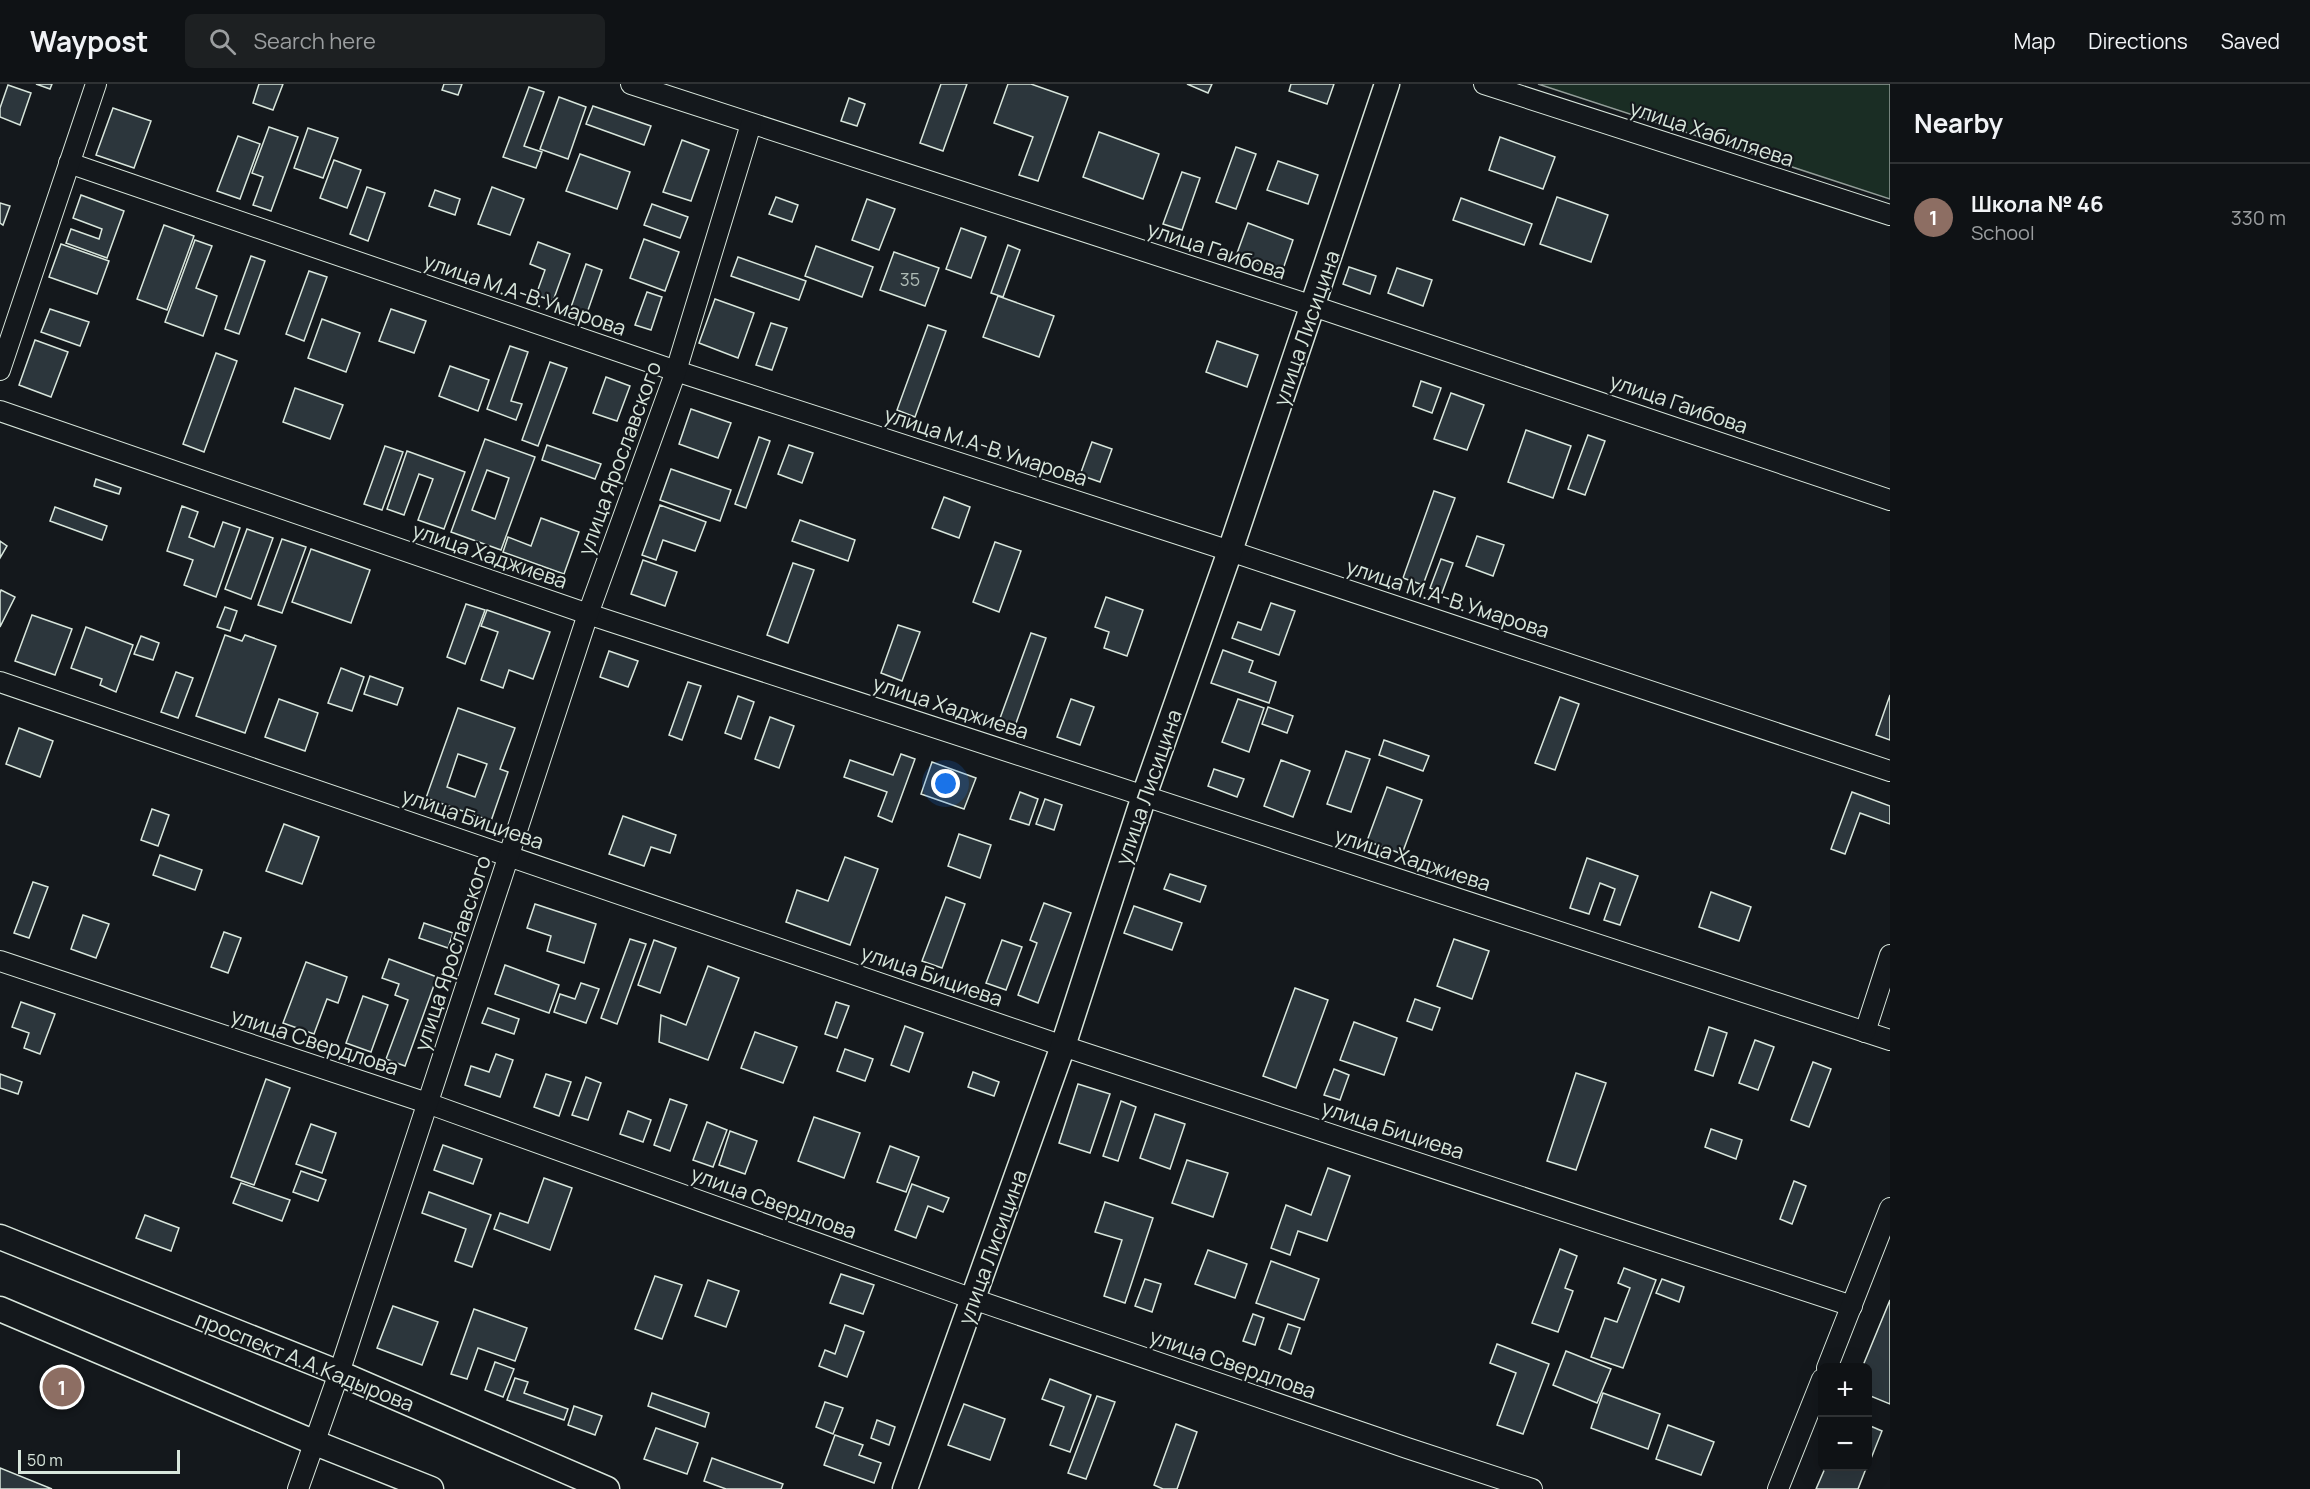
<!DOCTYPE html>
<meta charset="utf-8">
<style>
:root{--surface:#0f1215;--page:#1d2022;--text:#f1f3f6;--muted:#9b9ea0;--line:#2f3234;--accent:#db2777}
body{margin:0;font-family:Manrope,sans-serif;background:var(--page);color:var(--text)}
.controls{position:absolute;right:18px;bottom:18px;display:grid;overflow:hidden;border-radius:9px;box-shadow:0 6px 24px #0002}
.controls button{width:54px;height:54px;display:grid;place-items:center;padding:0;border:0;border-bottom:2px solid var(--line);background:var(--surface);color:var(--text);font:30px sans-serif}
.scale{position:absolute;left:18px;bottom:15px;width:162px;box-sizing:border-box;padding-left:6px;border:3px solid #d8e6dc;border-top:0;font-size:16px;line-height:21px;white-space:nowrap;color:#d8e6dc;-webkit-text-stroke:4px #14181c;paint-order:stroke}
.you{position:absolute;left:946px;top:700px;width:21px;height:21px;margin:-15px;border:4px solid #fff;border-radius:50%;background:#1a73e8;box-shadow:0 0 0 9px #1a73e833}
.badge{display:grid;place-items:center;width:39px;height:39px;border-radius:50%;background:var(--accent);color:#fff;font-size:20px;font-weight:700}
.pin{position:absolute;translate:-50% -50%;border:3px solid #fff;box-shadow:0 2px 6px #0006}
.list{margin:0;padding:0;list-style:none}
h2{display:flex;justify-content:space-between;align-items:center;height:78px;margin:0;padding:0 24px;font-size:26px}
h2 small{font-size:20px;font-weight:400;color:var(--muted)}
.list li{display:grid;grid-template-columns:39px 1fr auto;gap:18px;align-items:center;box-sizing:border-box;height:108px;padding:0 24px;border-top:2px solid var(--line)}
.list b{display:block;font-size:22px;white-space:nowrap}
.list p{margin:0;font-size:20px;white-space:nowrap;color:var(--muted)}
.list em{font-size:20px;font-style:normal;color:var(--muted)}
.icon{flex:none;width:33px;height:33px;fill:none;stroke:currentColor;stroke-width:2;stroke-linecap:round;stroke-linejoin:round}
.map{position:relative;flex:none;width:1890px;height:1405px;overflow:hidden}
header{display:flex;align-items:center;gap:36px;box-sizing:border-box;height:84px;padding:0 30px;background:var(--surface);border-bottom:2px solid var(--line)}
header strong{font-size:28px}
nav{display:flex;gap:33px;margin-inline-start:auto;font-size:21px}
.search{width:420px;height:54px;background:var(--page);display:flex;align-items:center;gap:15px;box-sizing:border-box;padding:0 21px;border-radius:9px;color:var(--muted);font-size:22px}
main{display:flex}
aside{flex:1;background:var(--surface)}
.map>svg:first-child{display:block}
.green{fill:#1a2d24;stroke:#939e99;stroke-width:1.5}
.building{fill:#2c363c;stroke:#d8e6dc;stroke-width:1.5;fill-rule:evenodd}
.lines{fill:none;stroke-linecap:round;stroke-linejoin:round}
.minor-casing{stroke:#d8e6dc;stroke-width:22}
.tertiary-casing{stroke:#d8e6dc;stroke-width:27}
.minor{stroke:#14181c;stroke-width:20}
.tertiary{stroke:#14181c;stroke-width:24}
.labels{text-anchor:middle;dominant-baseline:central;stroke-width:4.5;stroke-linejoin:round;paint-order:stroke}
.number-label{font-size:18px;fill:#adbab4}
.street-label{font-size:21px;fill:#d8e6dc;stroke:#14181c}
</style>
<header>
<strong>Waypost</strong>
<div class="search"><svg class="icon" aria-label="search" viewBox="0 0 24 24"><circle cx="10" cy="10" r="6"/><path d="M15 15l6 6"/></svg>Search here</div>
<nav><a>Map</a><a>Directions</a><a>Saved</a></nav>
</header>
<main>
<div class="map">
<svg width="1890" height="1405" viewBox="0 0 1890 1405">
<rect width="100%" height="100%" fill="#14181c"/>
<polygon class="green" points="1538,0 1890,0 1890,115"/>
<g class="building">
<polygon points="36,0 52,0 50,5"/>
<polygon points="259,0 283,0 273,26 253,19"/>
<polygon points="444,0 462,0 458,11 442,6"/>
<polygon points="941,0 967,0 943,67 920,59"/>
<polygon points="1008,0 1031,0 1068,13 1038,97 1019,91 1033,53 994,39"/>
<polygon points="1187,0 1212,0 1208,9"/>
<polygon points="1291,0 1334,0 1327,20 1289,7"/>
<polygon points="8,1 31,9 20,41 0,33 0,24"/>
<polygon points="529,3 544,8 524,62 542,68 536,84 503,73"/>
<polygon points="559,13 586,23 568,75 540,65"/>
<polygon points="849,14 865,20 857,42 841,37"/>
<polygon points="593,22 651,42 644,61 586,40"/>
<polygon points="113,24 151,37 134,84 96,71"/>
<polygon points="269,43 298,53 271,127 253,121 263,93 252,89"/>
<polygon points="308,44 338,54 323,94 294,84"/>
<polygon points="1099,48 1159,70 1143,115 1083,93"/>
<polygon points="238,52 260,60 240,115 217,107"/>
<polygon points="1500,53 1555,73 1543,105 1489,86"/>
<polygon points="682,56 709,66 691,117 663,108"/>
<polygon points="1236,63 1256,70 1236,125 1216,118"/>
<polygon points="580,70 630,88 617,125 566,107"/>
<polygon points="334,76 361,86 347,124 320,114"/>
<polygon points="1278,77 1318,91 1308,120 1267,106"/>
<polygon points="1182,88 1200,94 1182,146 1163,140"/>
<polygon points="367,103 385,109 368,157 350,150"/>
<polygon points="492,103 524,115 510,151 478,140"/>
<polygon points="435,106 460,115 455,131 429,122"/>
<polygon points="81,111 124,127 107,174 66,159 71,145 99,155 102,145 73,134"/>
<polygon points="776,113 798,121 792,138 769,130"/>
<polygon points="1557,113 1608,131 1591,178 1540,160"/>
<polygon points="1461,114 1532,140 1524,161 1453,136"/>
<polygon points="867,115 895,125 879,166 852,156"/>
<polygon points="0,119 10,122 3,141 0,139"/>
<polygon points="652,120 688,133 680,154 644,141"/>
<polygon points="1248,139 1293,156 1282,188 1236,172"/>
<polygon points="164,141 194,152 167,226 137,215"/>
<polygon points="961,144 986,153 971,194 946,185"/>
<polygon points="644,155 679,168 665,207 630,194"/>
<polygon points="195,156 212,162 196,204 217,212 203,252 165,238"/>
<polygon points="538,158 570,170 553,217 536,211 545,186 530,180"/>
<polygon points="61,160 109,177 97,210 49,193"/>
<polygon points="1008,161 1020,166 1003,213 991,209"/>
<polygon points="816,162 873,183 862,213 805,192"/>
<polygon points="894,168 939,184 925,222 880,206"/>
<polygon points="251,172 265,177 239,250 225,245"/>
<polygon points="738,173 806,197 799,216 731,192"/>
<polygon points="586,180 602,186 587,229 571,223"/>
<polygon points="1349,183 1376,192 1370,210 1343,200"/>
<polygon points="1397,184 1432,196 1423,222 1388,209"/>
<polygon points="309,187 327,193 304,257 286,250"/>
<polygon points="647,208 662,213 651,246 635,241"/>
<polygon points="998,212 1054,232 1039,273 983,253"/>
<polygon points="715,215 754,229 738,274 699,259"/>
<polygon points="50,225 89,238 80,262 41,248"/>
<polygon points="391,225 426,237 414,269 379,257"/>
<polygon points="322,235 360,249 346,288 308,274"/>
<polygon points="771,239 787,244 772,286 756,281"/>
<polygon points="928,241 946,247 915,333 897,326"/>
<polygon points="35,256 68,268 51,313 19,301"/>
<polygon points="1217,257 1258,271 1247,303 1206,288"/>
<polygon points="510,262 528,268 511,317 522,320 516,336 487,325"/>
<polygon points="216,269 237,277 204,368 183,360"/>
<polygon points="550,278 567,284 538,362 522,356"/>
<polygon points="450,282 489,296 478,327 439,312"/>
<polygon points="606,293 630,302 617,337 593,329"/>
<polygon points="1421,297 1441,304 1432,329 1413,322"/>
<polygon points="295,304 343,321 330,355 283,338"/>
<polygon points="1451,309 1484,321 1467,366 1434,355"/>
<polygon points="691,325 731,339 718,374 679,360"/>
<polygon points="1526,346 1571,362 1553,414 1508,398"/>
<polygon points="1588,351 1605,357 1585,411 1568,405"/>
<polygon points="759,353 770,357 746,424 735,420"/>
<path d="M485 355 535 373 501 466 451 448ZM487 386 509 394 495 435 472 426Z"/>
<polygon points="1092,358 1112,365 1100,398 1080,391"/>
<polygon points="547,361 601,380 595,395 542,376"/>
<polygon points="789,361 813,369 802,399 778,390"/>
<polygon points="385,362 403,368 382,426 364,420"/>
<polygon points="407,367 465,388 444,445 418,436 433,395 419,390 404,431 387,425"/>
<polygon points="671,385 731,406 720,437 660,416"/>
<polygon points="96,395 121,404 119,410 94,402"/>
<polygon points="1434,407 1455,414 1423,501 1403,494"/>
<polygon points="944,413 970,423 959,454 932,444"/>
<polygon points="660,421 706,438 695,467 663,456 656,476 642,471"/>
<polygon points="182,422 198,428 189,453 214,463 223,438 240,444 216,513 184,501 193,476 167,467"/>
<polygon points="55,423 107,442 102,456 50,437"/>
<polygon points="541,434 579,448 564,490 503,468 508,453 531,462"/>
<polygon points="800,436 855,456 848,477 792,457"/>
<polygon points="247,445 273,454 251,515 225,505"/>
<polygon points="1477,452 1504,461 1493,492 1466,482"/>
<polygon points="282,455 306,463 282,529 258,521"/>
<polygon points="0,457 7,462 0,474"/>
<polygon points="995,458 1021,467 999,528 973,518"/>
<polygon points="311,465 370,486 351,539 292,518"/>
<polygon points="1441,475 1453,479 1442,509 1430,504"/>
<polygon points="643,476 677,488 665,522 631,510"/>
<polygon points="793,479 814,486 788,559 767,551"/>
<polygon points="1,506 15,513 0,543 0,509"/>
<polygon points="1106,513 1143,526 1127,572 1104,564 1109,548 1095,543"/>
<polygon points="1271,519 1295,527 1279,571 1232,554 1238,538 1261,546"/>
<polygon points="466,520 485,526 465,580 447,573"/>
<polygon points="225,523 237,527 230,547 217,543"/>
<polygon points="487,526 550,548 533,595 509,586 503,604 481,596 498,548 481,542"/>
<polygon points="32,531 72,545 55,591 15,577"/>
<polygon points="898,541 920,548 902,597 881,589"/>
<polygon points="86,543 133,561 116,608 100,601 102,595 71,584"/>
<polygon points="1031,549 1046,554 1015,642 999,637"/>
<polygon points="225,551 242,557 245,551 276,562 245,649 196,632"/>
<polygon points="141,552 159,559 153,576 134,570"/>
<polygon points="1223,566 1253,577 1249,588 1276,598 1269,619 1211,599"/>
<polygon points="609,567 638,577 628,603 600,593"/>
<polygon points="341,584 364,593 352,627 328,619"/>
<polygon points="176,588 193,594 178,634 161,628"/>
<polygon points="370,592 403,604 397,621 364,610"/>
<polygon points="688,598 701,602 682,656 669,651"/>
<polygon points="1890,611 1890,656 1876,651"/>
<polygon points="738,612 754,618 741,655 725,649"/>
<polygon points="1560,613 1579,620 1555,686 1535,679"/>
<polygon points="279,615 318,629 305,667 265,653"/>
<polygon points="1071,615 1094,623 1080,661 1057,653"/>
<polygon points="1238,615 1264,624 1249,668 1222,658"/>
<polygon points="1268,623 1293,632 1287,649 1262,640"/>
<path d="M458 624 515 644 500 685 508 688 491 737 426 714ZM458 670 487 680 475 713 447 703Z"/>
<polygon points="770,633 794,642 779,684 755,675"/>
<polygon points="19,644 53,657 40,693 6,680"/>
<polygon points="1384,656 1429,672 1423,687 1379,671"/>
<polygon points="1346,667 1370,675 1351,728 1327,720"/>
<polygon points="901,670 915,675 892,738 878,732 887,708 844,693 850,676 893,691"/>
<polygon points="1281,676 1310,687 1293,733 1264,722"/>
<polygon points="932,678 976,694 964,725 921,710"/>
<polygon points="1214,685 1244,695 1237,713 1208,702"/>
<polygon points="1387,703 1422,716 1402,770 1367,757"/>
<polygon points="1020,708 1038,715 1029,741 1010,735"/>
<polygon points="1852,708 1890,722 1890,740 1860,729 1845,770 1831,765"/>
<polygon points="1045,715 1062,721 1054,746 1036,740"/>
<polygon points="152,725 169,731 158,762 141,756"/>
<polygon points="623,732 676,751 670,769 651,763 644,782 609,770"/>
<polygon points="284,740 319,753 302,800 266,787"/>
<polygon points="959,750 991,761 980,794 948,782"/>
<polygon points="160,771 202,786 195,806 153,791"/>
<polygon points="845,773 878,785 850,861 786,838 797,806 828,817"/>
<polygon points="1587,774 1638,792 1620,841 1604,836 1615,805 1600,799 1589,830 1570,824"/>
<polygon points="1170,790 1206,802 1200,818 1164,805"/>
<polygon points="33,798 48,803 29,854 14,849"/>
<polygon points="1711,808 1751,823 1739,857 1699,843"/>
<polygon points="946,813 965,820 942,884 922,877"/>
<polygon points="1044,819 1071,829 1038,919 1018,911 1037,859 1030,856"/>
<polygon points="535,820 596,840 584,879 547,867 551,852 527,844"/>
<polygon points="1134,822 1182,839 1172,866 1124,849"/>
<polygon points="83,831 109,840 96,874 71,865"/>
<polygon points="424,839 453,849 448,864 419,854"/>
<polygon points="224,848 241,854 228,889 211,883"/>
<polygon points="630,855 646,860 617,940 601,934"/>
<polygon points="1454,855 1489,867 1472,915 1437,902"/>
<polygon points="654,856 676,864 660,909 638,901"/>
<polygon points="1002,856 1022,863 1006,906 986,899"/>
<polygon points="389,875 437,893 405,982 386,975 408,916 395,911 399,900 382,894"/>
<polygon points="306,878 347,893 338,919 327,915 314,950 283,939"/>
<polygon points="505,881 559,901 549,929 495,910"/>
<polygon points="708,882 739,894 708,976 659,958 661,931 686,941"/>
<polygon points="581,899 599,905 586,939 554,928 560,910 575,915"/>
<polygon points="1295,904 1328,916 1296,1004 1263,992"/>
<polygon points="363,912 388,921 371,968 346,959"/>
<polygon points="1415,915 1440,924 1432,946 1407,937"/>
<polygon points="21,918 55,930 40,970 24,964 29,949 12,943"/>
<polygon points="836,918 849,922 837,954 825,950"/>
<polygon points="488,924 519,935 514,950 482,939"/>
<polygon points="1354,938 1397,954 1384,991 1340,976"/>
<polygon points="905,942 923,949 909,988 891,981"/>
<polygon points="1709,943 1727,949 1713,992 1695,986"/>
<polygon points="755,948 797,963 783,999 741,984"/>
<polygon points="1755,956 1774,963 1758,1006 1739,999"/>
<polygon points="845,965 873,975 865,997 837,987"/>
<polygon points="496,970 513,976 500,1013 465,1001 471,982 489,988"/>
<polygon points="1813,978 1831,985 1809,1043 1791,1036"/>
<polygon points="1334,985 1349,991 1340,1016 1324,1011"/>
<polygon points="973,988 999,998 994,1012 968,1003"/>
<polygon points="1576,989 1606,999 1576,1086 1547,1077"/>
<polygon points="0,990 22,998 18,1010 0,1004"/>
<polygon points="546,990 571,998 559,1032 534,1023"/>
<polygon points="586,993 601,999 588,1036 572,1031"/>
<polygon points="266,995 290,1004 254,1101 231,1093"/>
<polygon points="1078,1000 1110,1010 1090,1069 1059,1059"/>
<polygon points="670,1015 687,1021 670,1067 654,1061"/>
<polygon points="1121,1017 1136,1023 1118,1077 1103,1072"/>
<polygon points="628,1027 651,1036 643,1058 620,1050"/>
<polygon points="1155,1030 1185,1040 1170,1085 1140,1074"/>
<polygon points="814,1033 860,1049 844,1094 798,1077"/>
<polygon points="707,1038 727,1046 713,1083 693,1076"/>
<polygon points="311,1040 336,1049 322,1089 296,1080"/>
<polygon points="1711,1045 1742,1056 1736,1075 1705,1063"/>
<polygon points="730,1047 757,1057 745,1090 719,1081"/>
<polygon points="443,1061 482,1075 473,1100 434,1086"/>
<polygon points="890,1062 919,1073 906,1108 877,1098"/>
<polygon points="1187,1076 1228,1089 1213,1133 1172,1119"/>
<polygon points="1328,1084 1350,1092 1327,1157 1298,1147 1290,1171 1271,1164 1286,1121 1311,1131"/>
<polygon points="301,1087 326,1096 318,1117 293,1108"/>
<polygon points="544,1094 572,1104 550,1166 494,1145 500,1129 528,1139"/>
<polygon points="1794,1097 1806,1102 1792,1140 1780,1135"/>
<polygon points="241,1099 290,1116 282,1137 233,1119"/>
<polygon points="912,1100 949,1114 943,1128 928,1122 916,1154 895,1146"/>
<polygon points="429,1108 491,1131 472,1183 455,1177 466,1145 422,1129"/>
<polygon points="1105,1118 1153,1134 1125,1219 1104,1212 1122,1156 1095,1148"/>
<polygon points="145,1131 179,1144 171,1167 136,1154"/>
<polygon points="1560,1165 1577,1172 1565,1204 1573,1207 1558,1248 1532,1239"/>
<polygon points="1208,1166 1247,1180 1235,1214 1195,1200"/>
<polygon points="1271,1177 1319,1195 1304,1236 1256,1219"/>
<polygon points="1624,1184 1656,1196 1623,1284 1591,1273 1605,1234 1617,1238 1630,1204 1618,1199"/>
<polygon points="841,1190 874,1201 863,1230 830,1219"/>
<polygon points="655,1192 682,1201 662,1255 635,1245"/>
<polygon points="1145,1195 1161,1200 1152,1228 1135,1222"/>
<polygon points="1662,1195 1684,1203 1679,1218 1656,1209"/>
<polygon points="708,1196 739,1207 726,1243 695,1232"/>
<polygon points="1890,1216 1890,1320 1868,1311 1868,1284 1862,1284"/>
<polygon points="393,1222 438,1238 422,1281 377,1264"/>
<polygon points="474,1225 527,1244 515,1277 478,1264 467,1295 451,1290"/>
<polygon points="1253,1230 1264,1234 1255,1261 1243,1257"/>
<polygon points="1288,1240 1300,1244 1291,1270 1279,1265"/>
<polygon points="845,1241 864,1248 847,1293 819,1282 825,1266 835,1270"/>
<polygon points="1497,1260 1549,1280 1523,1350 1497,1341 1516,1289 1490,1279"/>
<polygon points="1566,1267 1611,1285 1597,1319 1553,1301"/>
<polygon points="495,1278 514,1285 503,1313 485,1306"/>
<polygon points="515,1294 528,1298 524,1309 568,1325 564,1336 507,1316"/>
<polygon points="1050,1295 1091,1311 1070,1368 1050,1361 1064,1323 1042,1315"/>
<polygon points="652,1309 709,1329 705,1343 648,1322"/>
<polygon points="1603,1309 1660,1330 1648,1365 1591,1344"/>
<polygon points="1097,1312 1115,1318 1086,1395 1068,1389"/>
<polygon points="825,1318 843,1324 833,1350 816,1343"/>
<polygon points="964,1320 1005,1335 990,1376 948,1361"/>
<polygon points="574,1322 602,1332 595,1351 568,1341"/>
<polygon points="877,1336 895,1343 889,1361 871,1354"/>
<polygon points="1176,1340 1197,1348 1177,1405 1163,1405 1154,1401"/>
<polygon points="1668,1341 1714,1358 1701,1391 1656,1375"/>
<polygon points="1868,1341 1882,1347 1868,1382"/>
<polygon points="656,1344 698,1359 687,1390 644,1375"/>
<polygon points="835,1351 863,1361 859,1371 881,1379 874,1399 824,1381"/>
<polygon points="712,1374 783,1400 781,1405 726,1405 704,1397"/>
<polygon points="1826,1382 1867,1382 1858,1405 1816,1405"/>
<polygon points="0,1384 52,1405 0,1405"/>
</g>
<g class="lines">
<defs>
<g id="minor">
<polyline points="631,0 1313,222 1890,416"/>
<polyline points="1484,0 1890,131"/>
<polyline points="69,79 676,287 1230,467 1890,687"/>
<polyline points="0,286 96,0"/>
<polyline points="0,327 588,530 1890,956"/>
<polyline points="0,598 1063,962 1852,1222"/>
<polyline points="0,877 427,1019 973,1215 1407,1364 1532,1405"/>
<polyline points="1865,948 1890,871"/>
<polyline points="1827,1284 1890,1124"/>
<polyline points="298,1405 339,1289 588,530 676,287 751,40"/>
<polyline points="1778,1405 1822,1295"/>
</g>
<g id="tertiary">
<polyline points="0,1153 339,1289 607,1405"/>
<polyline points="0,1225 313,1358 431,1405"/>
<polyline points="905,1405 1063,962 1144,712 1230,467 1387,0"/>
</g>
</defs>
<use href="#minor" class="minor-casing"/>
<use href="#tertiary" class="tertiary-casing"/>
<use href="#minor" class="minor"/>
<use href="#tertiary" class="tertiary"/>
</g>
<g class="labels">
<g class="number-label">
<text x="910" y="195">35</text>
</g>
<g class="street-label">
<text transform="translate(1712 49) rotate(18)">улица Хабиляева</text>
<text transform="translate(1217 166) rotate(18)">улица Гаибова</text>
<text transform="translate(525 210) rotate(19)">улица М.А-В.Умарова</text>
<text transform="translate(1306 244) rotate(-71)">улица Лисицина</text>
<text transform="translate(1679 319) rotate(19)">улица Гаибова</text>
<text transform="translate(986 362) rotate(18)">улица М.А-В.Умарова</text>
<text transform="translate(619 374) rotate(-70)">улица Ярославского</text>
<text transform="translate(490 471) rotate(19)">улица Хаджиева</text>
<text transform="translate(1448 514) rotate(18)">улица М.А-В.Умарова</text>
<text transform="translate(951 623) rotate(18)">улица Хаджиева</text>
<text transform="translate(1148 703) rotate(-71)">улица Лисицина</text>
<text transform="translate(473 734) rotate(19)">улица Бициева</text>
<text transform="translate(1413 775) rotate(18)">улица Хаджиева</text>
<text transform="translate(452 869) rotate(-72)">улица Ярославского</text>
<text transform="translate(932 891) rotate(19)">улица Бициева</text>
<text transform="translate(315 957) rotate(18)">улица Свердлова</text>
<text transform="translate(1393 1045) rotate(18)">улица Бициева</text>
<text transform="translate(774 1118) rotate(20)">улица Свердлова</text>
<text transform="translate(992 1163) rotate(-70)">улица Лисицина</text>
<text transform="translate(305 1277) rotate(22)">проспект А.А.Кадырова</text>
<text transform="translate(1233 1279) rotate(19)">улица Свердлова</text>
</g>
</g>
</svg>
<div class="controls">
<button>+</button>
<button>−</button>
</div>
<div class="scale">50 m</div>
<div class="you"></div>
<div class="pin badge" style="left:62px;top:1303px;background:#8d6e63">1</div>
</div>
<aside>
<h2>Nearby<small></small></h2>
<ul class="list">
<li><span class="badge" style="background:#8d6e63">1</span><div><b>Школа № 46</b><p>School</p></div><em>330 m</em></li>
</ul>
</aside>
</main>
